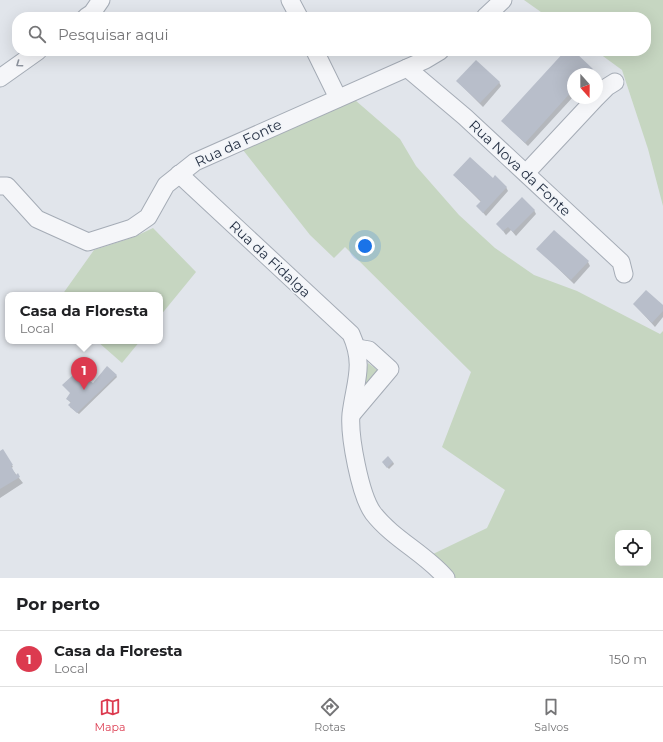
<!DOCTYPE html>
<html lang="pt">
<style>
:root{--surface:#fff;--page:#f6f6f6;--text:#202124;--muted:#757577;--line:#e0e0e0;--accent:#dc3a4f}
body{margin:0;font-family:Montserrat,sans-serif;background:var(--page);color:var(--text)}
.controls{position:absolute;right:12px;bottom:12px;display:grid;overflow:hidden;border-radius:8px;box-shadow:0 4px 16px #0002}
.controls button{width:36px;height:36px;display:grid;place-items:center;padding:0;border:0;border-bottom:1px solid var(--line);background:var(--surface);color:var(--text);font:20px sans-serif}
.compass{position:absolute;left:567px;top:68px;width:36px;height:36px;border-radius:50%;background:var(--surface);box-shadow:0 4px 16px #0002;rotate:159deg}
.you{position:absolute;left:365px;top:246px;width:14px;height:14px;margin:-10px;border:3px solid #fff;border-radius:50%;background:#1a73e8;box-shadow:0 0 0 6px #1a73e833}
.badge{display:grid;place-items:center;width:26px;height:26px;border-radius:50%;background:var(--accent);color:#fff;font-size:13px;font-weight:700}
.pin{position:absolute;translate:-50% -33px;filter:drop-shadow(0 1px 2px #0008)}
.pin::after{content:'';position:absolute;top:21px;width:14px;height:12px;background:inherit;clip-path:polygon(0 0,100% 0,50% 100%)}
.popup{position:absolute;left:5px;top:292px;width:158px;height:52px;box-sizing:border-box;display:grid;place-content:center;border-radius:8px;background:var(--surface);filter:drop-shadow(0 1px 3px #0005);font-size:13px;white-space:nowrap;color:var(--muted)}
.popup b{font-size:15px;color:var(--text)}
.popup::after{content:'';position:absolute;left:50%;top:100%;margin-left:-8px;border:8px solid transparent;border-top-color:var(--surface)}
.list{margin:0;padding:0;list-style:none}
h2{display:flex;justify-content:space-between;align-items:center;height:52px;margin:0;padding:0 16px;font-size:17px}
h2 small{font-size:13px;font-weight:400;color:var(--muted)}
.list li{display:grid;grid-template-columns:26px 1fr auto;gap:12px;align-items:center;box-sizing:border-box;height:56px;padding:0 16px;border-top:1px solid var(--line)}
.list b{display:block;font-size:15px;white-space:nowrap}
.list p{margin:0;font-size:13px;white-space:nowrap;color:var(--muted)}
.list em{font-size:13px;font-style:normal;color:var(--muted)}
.icon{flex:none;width:22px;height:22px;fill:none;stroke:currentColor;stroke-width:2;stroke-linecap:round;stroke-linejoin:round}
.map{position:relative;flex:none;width:663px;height:578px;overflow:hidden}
.search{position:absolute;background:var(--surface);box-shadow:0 4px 16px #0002;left:12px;right:12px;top:12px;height:44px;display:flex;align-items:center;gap:10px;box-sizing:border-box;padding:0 14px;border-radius:16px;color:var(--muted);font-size:15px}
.sheet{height:108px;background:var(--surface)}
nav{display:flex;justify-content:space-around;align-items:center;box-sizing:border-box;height:56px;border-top:1px solid var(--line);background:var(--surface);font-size:11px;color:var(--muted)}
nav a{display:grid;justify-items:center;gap:2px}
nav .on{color:var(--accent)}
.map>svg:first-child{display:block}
.green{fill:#c6d6c1;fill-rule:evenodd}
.shadow{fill:#0003}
.building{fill:#b8beca}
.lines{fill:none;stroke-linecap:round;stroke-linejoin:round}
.minor-casing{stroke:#a5acb6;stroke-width:19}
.minor{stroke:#f5f6f9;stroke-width:17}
.oneway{stroke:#8e949f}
.labels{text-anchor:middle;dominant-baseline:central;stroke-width:3;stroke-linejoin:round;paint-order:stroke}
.street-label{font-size:14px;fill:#273245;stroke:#f1f4f8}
</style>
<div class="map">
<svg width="663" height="578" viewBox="0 0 663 578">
<rect width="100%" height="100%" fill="#e1e5eb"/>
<g class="green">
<polygon points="524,0 663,0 663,206 648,149 622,70 596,51 646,51 646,17 548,17"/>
<path d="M355 100 400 139 416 166 459 215 495 248 534 275 577 291 660 334 663 331V578H455L447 566 433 554 487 528 505 490 442 447 471 372 345 247 334 258 310 235 243 150ZM618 533H648V563H618Z"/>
<polygon points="153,228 196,272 160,316 160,295 62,295 94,250 134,237"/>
<polygon points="97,341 140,341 122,363"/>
<polygon points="368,363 380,372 366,389 363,387"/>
</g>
<g class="shadow">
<polygon points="567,51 572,51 595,73 573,74 573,97 528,146 502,121"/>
<polygon points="458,82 499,82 501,86 483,107"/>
<polygon points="454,175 506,187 508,191 486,216 477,206 481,202"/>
<polygon points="534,210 536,214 516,236 511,230 506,235 498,224"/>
<polygon points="538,249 588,262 590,266 574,284"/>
<polygon points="634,304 663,306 663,317 655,327"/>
<polygon points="82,368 90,375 86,379 93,384 116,375 117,377 79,414 70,407 71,403 67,399 71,393 63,385"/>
<polygon points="2,450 13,467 11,468 23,483 0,498 0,452"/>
<polygon points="393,462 394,464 389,469 384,464"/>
</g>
<g class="building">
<polygon points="565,51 574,51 593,69 588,74 573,74 573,90 525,143 501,121"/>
<polygon points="476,60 500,82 480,103 456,81"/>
<polygon points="470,157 493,178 495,175 507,187 483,213 476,206 481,201 453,175"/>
<polygon points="522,197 535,210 513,232 508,227 503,231 496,224"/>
<polygon points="554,230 589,261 571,280 536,249"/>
<polygon points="646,290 663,305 663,311 652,323 633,304"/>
<polygon points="107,366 117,375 77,413 68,405 71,402 66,399 70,393 62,385 82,367 89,373 85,378 93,383"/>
<polygon points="3,449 13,465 11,466 16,475 18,473 20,477 0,489 0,451"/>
<polygon points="388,456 393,462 387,468 382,462"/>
</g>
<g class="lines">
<defs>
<g id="minor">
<polyline points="290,0 299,17"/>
<polyline points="86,17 92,13 101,0"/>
<polyline points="485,17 503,0"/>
<polyline points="315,51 338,98"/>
<polyline points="407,68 465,117 621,262 624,274"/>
<polyline points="0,78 38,51"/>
<polyline points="597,97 607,87 615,82"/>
<polyline points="526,173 596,98"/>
<path d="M179 174 351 334C365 365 355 382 351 414 349 436 360 495 373 513 393 539 426 554 446 578"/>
<polyline points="0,186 7,186 37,219 88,242 132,228 148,217 166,185 195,162 425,60 440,51"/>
<polyline points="352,414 390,369 369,350 357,348"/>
</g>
</defs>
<use href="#minor" class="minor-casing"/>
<use href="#minor" class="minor"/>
</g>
<defs><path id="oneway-chevron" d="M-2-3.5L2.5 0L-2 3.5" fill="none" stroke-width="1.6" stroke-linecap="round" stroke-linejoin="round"/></defs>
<use class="oneway" href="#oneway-chevron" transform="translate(19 64) rotate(145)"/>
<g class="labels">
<g class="street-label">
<text transform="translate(238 143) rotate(-25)">Rua da Fonte</text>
<text transform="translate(520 168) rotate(43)">Rua Nova da Fonte</text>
<text transform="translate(270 259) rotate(43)">Rua da Fidalga</text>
</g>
</g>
</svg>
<div class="controls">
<button><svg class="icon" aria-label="locate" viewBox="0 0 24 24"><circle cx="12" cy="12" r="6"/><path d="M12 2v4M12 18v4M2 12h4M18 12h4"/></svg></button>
</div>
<svg class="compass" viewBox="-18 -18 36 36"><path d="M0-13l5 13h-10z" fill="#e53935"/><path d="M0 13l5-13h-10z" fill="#757577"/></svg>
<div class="you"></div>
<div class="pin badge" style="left:84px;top:390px">1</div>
<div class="popup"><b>Casa da Floresta</b>Local</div>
<div class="search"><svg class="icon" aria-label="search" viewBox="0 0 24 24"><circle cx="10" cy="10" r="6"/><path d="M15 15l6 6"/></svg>Pesquisar aqui</div>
</div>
<section class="sheet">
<h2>Por perto<small></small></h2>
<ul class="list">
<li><span class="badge">1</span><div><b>Casa da Floresta</b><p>Local</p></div><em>150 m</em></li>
</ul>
</section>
<nav>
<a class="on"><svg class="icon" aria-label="map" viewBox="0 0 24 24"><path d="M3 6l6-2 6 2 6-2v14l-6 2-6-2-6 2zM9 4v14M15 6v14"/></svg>Mapa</a>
<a><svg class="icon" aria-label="directions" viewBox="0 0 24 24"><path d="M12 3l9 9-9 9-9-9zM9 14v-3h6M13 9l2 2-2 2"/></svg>Rotas</a>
<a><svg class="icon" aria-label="saved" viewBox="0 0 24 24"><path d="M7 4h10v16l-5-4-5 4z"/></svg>Salvos</a>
</nav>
